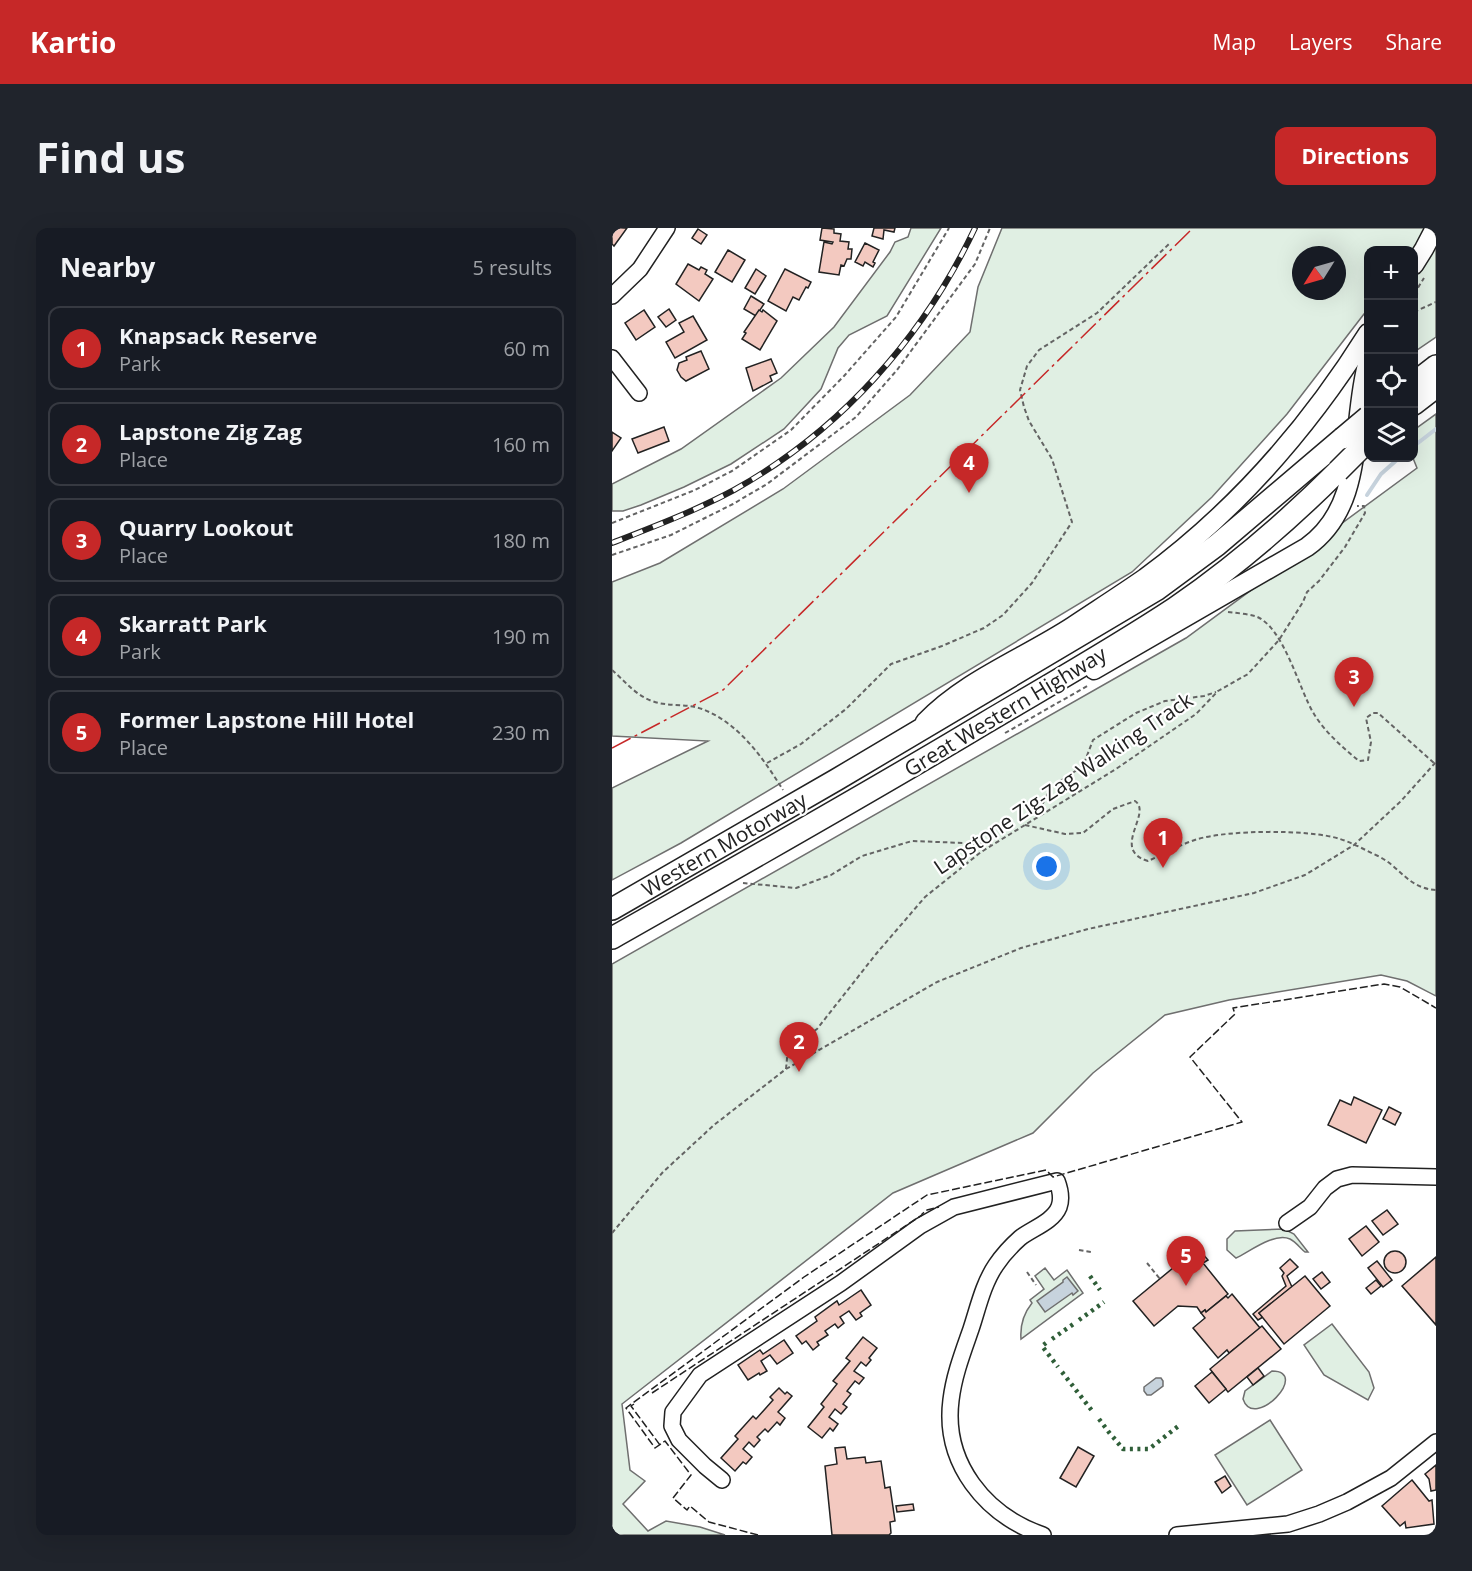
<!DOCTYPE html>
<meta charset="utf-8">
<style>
:root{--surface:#171b24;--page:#20242c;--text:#f1f3f6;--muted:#9ea1a6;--line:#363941;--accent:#c62828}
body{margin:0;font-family:"Open Sans",sans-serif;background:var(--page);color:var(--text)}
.controls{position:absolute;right:18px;top:18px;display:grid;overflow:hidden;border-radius:12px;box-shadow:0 6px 24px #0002}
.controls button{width:54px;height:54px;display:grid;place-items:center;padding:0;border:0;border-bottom:2px solid var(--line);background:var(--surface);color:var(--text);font:30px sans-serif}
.compass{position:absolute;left:680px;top:18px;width:54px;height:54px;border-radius:50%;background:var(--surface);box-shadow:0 6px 24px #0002;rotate:233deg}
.you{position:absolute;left:435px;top:639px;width:21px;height:21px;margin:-15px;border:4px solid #fff;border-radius:50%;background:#1a73e8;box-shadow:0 0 0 9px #1a73e833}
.badge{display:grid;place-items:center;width:39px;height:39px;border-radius:50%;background:var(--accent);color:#fff;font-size:20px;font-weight:700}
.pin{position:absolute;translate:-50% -50px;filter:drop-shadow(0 2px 3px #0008)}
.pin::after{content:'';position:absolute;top:32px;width:21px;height:18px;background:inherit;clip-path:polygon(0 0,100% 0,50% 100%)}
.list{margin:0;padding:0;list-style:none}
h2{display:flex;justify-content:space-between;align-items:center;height:78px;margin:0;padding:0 24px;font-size:26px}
h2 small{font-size:20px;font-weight:400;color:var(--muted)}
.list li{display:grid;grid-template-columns:39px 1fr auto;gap:18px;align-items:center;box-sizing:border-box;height:84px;margin:0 12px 12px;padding:0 12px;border:2px solid var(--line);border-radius:12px}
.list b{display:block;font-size:22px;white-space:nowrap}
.list p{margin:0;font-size:20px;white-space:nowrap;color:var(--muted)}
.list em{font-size:20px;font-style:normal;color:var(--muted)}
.icon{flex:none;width:33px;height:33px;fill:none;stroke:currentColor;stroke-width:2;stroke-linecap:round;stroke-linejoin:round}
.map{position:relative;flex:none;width:824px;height:1307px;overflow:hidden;border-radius:12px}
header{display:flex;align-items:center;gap:36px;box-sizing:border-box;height:84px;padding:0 30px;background:var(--accent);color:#fff}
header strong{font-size:28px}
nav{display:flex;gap:33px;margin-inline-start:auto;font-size:21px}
.intro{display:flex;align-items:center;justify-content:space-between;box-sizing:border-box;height:144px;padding:0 36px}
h1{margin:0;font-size:42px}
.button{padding:15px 27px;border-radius:12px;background:var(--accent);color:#fff;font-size:21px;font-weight:700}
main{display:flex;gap:36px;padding:0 36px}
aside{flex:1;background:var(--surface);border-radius:12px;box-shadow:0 6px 24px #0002}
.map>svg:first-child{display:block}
.green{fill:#e0efe3;stroke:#6f6f6f;stroke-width:1.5;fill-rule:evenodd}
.water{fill:#c7d3dd;stroke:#6f6f6f;stroke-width:1.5}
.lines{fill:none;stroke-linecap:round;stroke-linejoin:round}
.stream{stroke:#c7d3dd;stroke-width:4}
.building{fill:#f3c9c0;stroke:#222;stroke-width:1.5}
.minor-casing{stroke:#222;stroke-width:18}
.major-casing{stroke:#222;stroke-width:21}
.highway-casing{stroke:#222;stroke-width:24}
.path{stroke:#646464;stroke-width:2;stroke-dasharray:4.5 3;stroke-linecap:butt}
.minor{stroke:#fff;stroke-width:15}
.major{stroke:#fff;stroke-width:18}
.highway{stroke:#fff;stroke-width:21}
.rail-casing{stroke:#222;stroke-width:6}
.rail{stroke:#fff;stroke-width:4;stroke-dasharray:11;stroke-linecap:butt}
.highway-bridge-casing{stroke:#222;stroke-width:24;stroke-linecap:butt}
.highway-bridge{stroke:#fff;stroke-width:21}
.hedge{stroke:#2f5e38;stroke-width:4.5;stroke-dasharray:3 4.5;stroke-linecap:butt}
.fence{stroke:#222;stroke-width:1.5;stroke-dasharray:8 3;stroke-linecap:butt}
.power{stroke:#c62828;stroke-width:1.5;stroke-dasharray:21 4.5 3 4.5;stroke-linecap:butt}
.labels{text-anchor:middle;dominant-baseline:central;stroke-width:4.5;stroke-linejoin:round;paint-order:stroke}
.street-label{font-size:21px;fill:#222;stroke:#fff}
</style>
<header>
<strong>Kartio</strong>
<nav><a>Map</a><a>Layers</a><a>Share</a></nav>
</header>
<div class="intro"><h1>Find us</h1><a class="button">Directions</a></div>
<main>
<aside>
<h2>Nearby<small>5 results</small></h2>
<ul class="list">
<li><span class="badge">1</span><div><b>Knapsack Reserve</b><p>Park</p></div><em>60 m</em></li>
<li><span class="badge">2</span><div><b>Lapstone Zig Zag</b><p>Place</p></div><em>160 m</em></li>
<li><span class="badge">3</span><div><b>Quarry Lookout</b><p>Place</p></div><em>180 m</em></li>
<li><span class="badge">4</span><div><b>Skarratt Park</b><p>Park</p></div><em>190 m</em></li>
<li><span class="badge">5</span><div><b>Former Lapstone Hill Hotel</b><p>Place</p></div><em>230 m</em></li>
</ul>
</aside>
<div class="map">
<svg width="824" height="1307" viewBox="0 0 824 1307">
<rect width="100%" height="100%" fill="#fff"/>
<g class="green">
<polygon points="299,0 329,0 275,88 237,107 226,120 209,161 172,201 119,236 72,259 29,277 11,283 0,283 0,256 69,221 169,150 222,99 278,24 283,14 296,9"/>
<path d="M390 0H824V109L802 124V75L805 67 802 68V22H756V85L752 86 675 186 600 269 520 344 69 615 0 652V560L96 513 0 508V354L48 335 171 261 298 167 358 104 366 59ZM689 27H725V63H689Z"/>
<polygon points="824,186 824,768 795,753 769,747 617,772 553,787 481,845 421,905 281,965 10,1176 18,1242 33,1253 11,1276 36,1303 54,1293 88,1299 113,1307 0,1307 0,736 574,410 805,240 801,230 802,202"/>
<path d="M672 1001 682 1006 696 1024H693C688 1020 684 1014 678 1011 662 1004 637 1024 624 1030L615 1022V1011L623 1003Z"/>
<path d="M433 1040 442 1052 455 1042 471 1065 409 1111C408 1098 412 1085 420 1075L418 1072 432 1061 423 1048Z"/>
<polygon points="720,1096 757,1144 762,1160 756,1172 712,1147 692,1117"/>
<path d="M660 1143C699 1143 642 1204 631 1171L633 1163Z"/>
<polygon points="658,1192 690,1242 635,1277 603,1227"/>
</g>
<g class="water">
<polygon points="455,1049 466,1063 461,1067 460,1065 433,1084 425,1073 451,1054 451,1052"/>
<polygon points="544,1150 549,1150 551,1153 551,1158 539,1167 535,1167 532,1163 532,1159"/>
</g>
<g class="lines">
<g class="stream">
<polyline points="802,218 824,201"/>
<polyline points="755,267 769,246 787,230"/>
</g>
</g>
<g class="building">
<polygon points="0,0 15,0 2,18 0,16"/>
<polygon points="210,0 222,1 222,5 229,6 228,13 237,14 236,21 240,21 239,31 235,31 232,38 229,37 227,47 207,44 212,14 220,16 221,14 208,12"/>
<polygon points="262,0 283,0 282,4 272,2 271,11 260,8"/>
<polygon points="86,1 95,7 89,16 80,10"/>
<polygon points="253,15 267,22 261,34 263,35 261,39 253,34 251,38 243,34"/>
<polygon points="116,22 133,32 120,54 103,44"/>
<polygon points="76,36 87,42 89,39 95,42 93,46 101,51 87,73 64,56"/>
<polygon points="144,41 154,48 143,66 133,60"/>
<polygon points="173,41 199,54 196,60 194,59 187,72 181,69 174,83 156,73"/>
<polygon points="139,68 152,76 144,88 132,81"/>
<polygon points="57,81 64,92 54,99 46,89"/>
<polygon points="32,82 43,99 24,112 13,95"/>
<polygon points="147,82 150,84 151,82 165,93 148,122 130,111 134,105 132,104"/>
<polygon points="81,88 95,112 63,130 54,114 72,104 67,95"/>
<polygon points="89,123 97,141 74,153 69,149 65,142 67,135 75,132 74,129"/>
<polygon points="159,131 165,145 158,148 160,153 141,163 134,140"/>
<polygon points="52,199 57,213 26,225 20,211"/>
<polygon points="0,204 9,210 0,223"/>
<polygon points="742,869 770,882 754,915 716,897 728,872 739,877"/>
<polygon points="777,879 789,885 783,897 771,891"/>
<polygon points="775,982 786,996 771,1007 760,993"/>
<polygon points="754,998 767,1014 750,1028 737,1011"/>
<polygon points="584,1021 587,1025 589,1024 596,1032 591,1035 616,1066 594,1084 593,1082 589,1085 585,1079 566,1078 542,1098 521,1073"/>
<circle cx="783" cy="1034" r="11"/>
<polygon points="824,1029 824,1097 790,1058"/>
<polygon points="678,1031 686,1039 675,1048 680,1059 647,1085 651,1089 646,1092 641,1086 674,1058 670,1048 672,1045 668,1040"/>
<polygon points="765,1033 780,1052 771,1059 756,1040"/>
<polygon points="710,1044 718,1054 709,1061 701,1051"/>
<polygon points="693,1048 718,1078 672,1116 647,1085"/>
<polygon points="764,1052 769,1058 759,1066 754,1060"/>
<polygon points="249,1062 259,1077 248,1085 250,1088 244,1092 237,1083 228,1089 232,1095 226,1100 223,1096 213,1103 216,1107 205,1114 207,1117 201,1122 194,1113 190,1116 184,1108 205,1093 203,1089 225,1073 227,1077"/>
<polygon points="620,1066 648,1100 617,1125 615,1122 606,1130 581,1100 593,1090 589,1085 593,1082 594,1084 614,1068 616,1070"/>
<polygon points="650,1098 669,1121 616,1164 598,1141"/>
<polygon points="251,1109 265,1120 257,1130 259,1132 254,1138 249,1134 242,1143 252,1150 247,1156 243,1153 235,1163 239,1166 231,1176 235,1179 229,1186 223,1181 217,1189 226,1196 221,1203 218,1200 210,1210 196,1199 212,1179 209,1176 225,1156 221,1153 238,1133 234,1130"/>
<polygon points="172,1112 181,1125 165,1136 158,1127 149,1133 155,1143 148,1147 147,1145 136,1152 126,1137 148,1122 151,1126"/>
<polygon points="646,1140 652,1148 641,1157 635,1149"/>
<polygon points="600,1144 614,1161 597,1175 583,1158"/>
<polygon points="167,1160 173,1166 175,1164 180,1168 166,1184 173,1190 168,1197 165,1194 156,1204 153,1201 145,1209 148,1212 142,1219 137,1214 131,1221 140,1229 134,1236 131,1234 123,1243 109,1230 126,1211 123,1208 141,1188 144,1191 161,1172 158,1169"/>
<polygon points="233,1219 235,1231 253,1229 254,1235 269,1233 273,1260 278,1259 283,1293 278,1294 279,1305 277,1307 220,1307 213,1238 225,1236 223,1220"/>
<polygon points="466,1219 482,1228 464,1259 448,1250"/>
<polygon points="824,1237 824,1262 819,1263 817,1251 813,1246"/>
<polygon points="613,1248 619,1258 610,1265 603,1254"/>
<polygon points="800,1252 817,1273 820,1272 822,1296 794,1300 793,1294 788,1298 770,1278"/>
<polygon points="301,1276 302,1282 285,1284 284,1278"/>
</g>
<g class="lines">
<defs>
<g id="minor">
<polyline points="0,68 28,41 55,0"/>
<polyline points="0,130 27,165"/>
<polyline points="675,995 698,979 713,960 725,951 740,947 824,949"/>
<path d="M110 1252 93 1238 67 1212 60 1198 61 1184 88 1147 229 1055 308 998 342 979 445 953C448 961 450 971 447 979 441 994 419 1001 408 1010 399 1018 390 1028 384 1037 371 1056 366 1080 359 1101 351 1124 342 1147 339 1172 331 1235 373 1287 431 1307"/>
<polyline points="565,1307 676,1296 707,1286 735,1274 779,1250 824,1214"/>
</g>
<g id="major">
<polyline points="802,37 812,21 823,0"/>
<path d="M482 442 695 319C755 276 738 197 756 133"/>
<path d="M313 494C353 452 412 430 461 398 485 382 510 366 533 350 623 284 697 199 756 105"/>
</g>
<g id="highway">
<polyline points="802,155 824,138"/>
<polyline points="802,176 824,159"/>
<polyline points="0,681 224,552 544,362 605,317 731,210"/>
<path d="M0 710C125 639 250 569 373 495 437 457 501 421 563 380 621 340 676 293 726 243"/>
</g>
</defs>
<use href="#minor" class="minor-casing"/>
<use href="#major" class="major-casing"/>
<use href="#highway" class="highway-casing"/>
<g class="path">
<polyline points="802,66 812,50"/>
<polyline points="802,84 824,74"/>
<polyline points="0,295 83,262 120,243 179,202 232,148 284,89 337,0"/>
<polyline points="0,327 59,307 121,276 155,256 244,189 285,142 363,36 378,0"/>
<path d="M616 384C625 385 635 386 643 388 672 398 687 462 702 486 713 504 731 520 747 533L756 532 759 514 754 490 761 485H766L823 536"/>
<path d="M0 442C13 453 23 467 40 473 55 479 74 475 90 481 127 495 151 530 171 562"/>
<polyline points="393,505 477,457"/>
<polyline points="155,535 189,516 234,481 279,436 330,418 372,400 391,387 420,355 460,294 440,231 417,193 412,179 408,162 415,138 427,122 485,85 558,15"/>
<polyline points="424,589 439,559 471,538 481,512 524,485 553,473 592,468 604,464"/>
<path d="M413 597 453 606 471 605 501 581 523 573C541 585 498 622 536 633 552 626 569 616 586 611 616 602 698 601 728 611 741 615 753 622 766 628 789 639 795 660 824 662"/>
<polyline points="131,655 184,660 219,647 250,628 300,613 379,616"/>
<polyline points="174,841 176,820 205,801 264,726 313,669 369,624 504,541 584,486 606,463 636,446 667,412 691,374 695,364 707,353 733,319 753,285 752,278 745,278"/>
<polyline points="0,1005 51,944 102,897 174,841 325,754 409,720 476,701 642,665 693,647 742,617 789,573 824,534"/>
<polyline points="467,1022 479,1024"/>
<polyline points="535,1035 548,1051"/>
<polyline points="415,1044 424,1057"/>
</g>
<use href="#minor" class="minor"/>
<use href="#major" class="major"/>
<use href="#highway" class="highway"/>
<defs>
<path id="rail" d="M0 315C41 299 83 283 122 262 228 203 311 110 363 0"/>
</defs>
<use href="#rail" class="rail-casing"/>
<use href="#rail" class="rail"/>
<defs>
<g id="highway-bridge">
<polyline points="731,210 756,189"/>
<polyline points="726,243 754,215"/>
</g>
</defs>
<use href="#highway-bridge" class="highway-bridge-casing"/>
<use href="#highway-bridge" class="highway-bridge"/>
<g class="hedge">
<polyline points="478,1048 488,1062"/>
<polyline points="467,1092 492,1074"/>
<polyline points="440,1111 463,1095"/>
<polyline points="434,1115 430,1118 446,1139"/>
<polyline points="450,1144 481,1184"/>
<polyline points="487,1191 499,1207"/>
<polyline points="501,1209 511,1221 537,1221 569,1196"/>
</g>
<g class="fence">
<polyline points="40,1165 310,987 310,986 315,982 327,979"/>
<polyline points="22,1176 19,1178 48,1217"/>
<polyline points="146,1307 97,1294 78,1278 75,1282 61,1270 79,1247 53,1213 43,1220 14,1180 192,1049 315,967 434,942 441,949 630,894 578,829 623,786 621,780 772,756 788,759 824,780"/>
</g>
<polyline class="power" points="0,520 111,462 581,0"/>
</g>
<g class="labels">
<g class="street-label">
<text transform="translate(393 483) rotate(-31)">Great Western Highway</text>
<text transform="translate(451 555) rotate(-34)">Lapstone Zig-Zag Walking Track</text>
<text transform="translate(112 616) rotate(-30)">Western Motorway</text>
</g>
</g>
</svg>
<div class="controls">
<button>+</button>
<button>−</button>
<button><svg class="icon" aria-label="locate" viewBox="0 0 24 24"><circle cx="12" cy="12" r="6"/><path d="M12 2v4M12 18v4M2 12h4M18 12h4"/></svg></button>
<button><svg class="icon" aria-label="layers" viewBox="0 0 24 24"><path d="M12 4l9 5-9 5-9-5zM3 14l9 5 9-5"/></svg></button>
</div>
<svg class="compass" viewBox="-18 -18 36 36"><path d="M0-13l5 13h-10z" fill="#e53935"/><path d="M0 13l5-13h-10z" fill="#9ea1a6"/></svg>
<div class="you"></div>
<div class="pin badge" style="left:551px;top:640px">1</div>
<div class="pin badge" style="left:187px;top:844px">2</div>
<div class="pin badge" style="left:742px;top:479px">3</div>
<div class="pin badge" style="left:357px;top:265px">4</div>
<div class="pin badge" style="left:574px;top:1058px">5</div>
</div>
</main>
